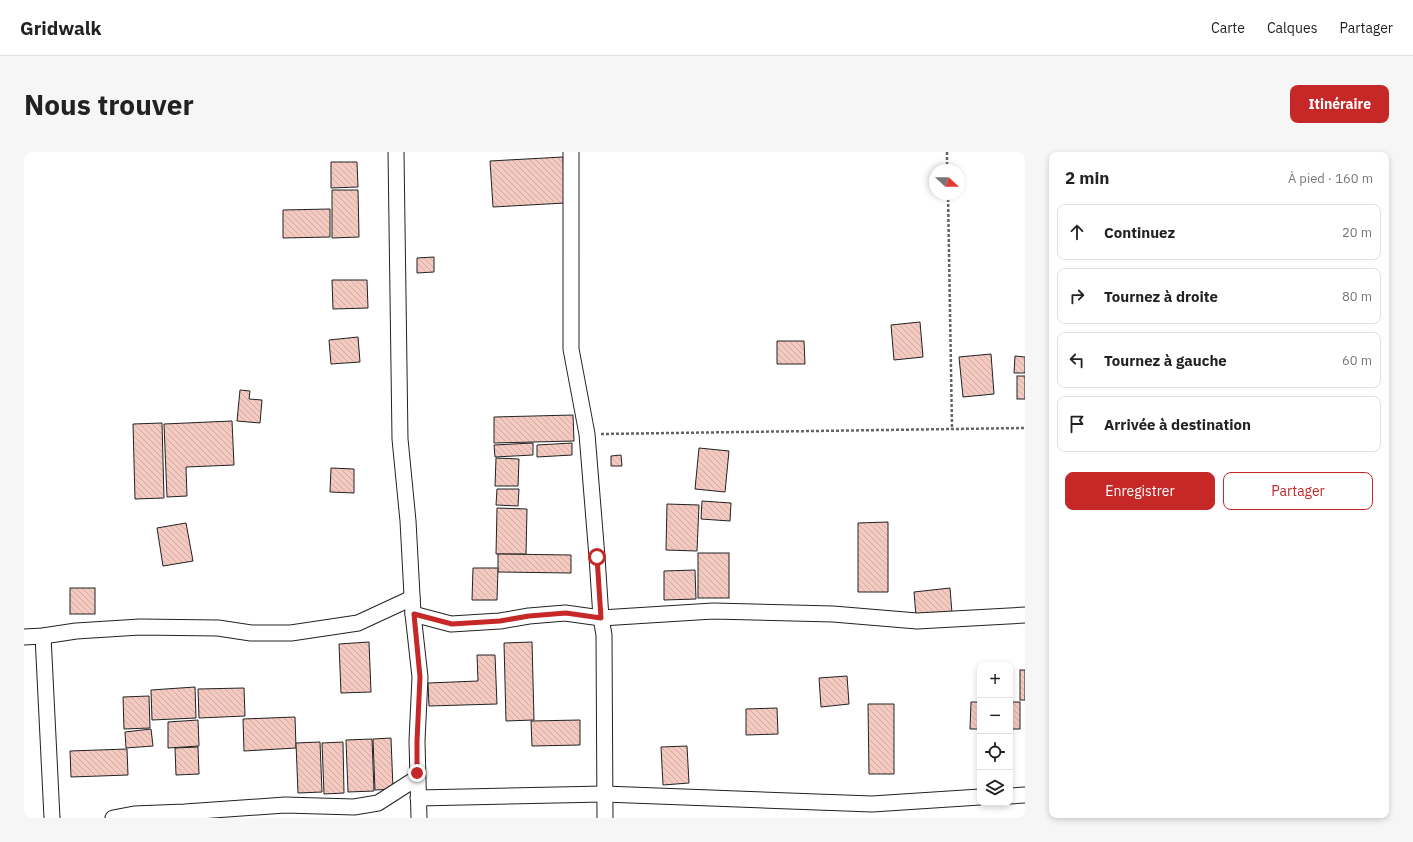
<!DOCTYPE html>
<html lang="fr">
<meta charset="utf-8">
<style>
:root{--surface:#fff;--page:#f6f6f6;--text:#222;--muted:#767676;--line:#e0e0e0;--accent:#c62828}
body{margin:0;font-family:"IBM Plex Sans",sans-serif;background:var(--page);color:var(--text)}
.controls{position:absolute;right:12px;bottom:12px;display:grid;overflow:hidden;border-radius:8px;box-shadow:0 2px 6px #0003}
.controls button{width:36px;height:36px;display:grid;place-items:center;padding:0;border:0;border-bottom:1px solid var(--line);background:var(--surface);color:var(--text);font:20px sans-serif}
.compass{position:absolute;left:905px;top:12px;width:36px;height:36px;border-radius:50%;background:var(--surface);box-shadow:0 2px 6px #0003;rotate:111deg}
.stop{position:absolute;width:12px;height:12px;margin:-9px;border:3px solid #c62828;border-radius:50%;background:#fff}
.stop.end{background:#c62828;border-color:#fff;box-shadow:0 1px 4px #0008}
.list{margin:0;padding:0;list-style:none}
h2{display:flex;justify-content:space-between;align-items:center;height:52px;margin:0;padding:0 16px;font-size:17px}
h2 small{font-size:13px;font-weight:400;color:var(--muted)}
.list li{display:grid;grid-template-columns:26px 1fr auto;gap:12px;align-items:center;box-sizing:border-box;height:56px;margin:0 8px 8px;padding:0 8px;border:1px solid var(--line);border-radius:8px}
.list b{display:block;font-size:15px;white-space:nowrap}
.list em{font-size:13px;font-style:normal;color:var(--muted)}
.actions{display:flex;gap:8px;padding:12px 16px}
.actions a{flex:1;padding:9px 0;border:1px solid var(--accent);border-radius:8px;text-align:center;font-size:14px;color:var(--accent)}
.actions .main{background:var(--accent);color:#fff}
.icon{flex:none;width:22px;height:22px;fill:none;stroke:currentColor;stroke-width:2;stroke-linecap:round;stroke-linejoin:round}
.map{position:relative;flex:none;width:1001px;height:666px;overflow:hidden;border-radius:8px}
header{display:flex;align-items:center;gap:24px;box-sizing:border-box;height:56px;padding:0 20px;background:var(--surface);border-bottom:1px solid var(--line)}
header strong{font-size:19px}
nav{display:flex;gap:22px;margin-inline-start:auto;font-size:14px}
.intro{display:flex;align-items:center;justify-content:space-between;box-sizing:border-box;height:96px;padding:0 24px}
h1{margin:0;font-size:28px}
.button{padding:10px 18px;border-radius:8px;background:var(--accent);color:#fff;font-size:14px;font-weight:700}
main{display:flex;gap:24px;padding:0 24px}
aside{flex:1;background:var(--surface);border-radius:8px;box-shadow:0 2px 6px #0003}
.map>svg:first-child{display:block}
.building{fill:url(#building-back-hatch);stroke:#222}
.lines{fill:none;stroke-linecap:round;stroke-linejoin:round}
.street-casing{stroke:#222;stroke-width:17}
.path{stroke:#646464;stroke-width:2.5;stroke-dasharray:3 2;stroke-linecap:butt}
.street{stroke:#fff;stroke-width:15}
.route{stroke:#c62828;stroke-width:5}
</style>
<header>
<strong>Gridwalk</strong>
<nav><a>Carte</a><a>Calques</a><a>Partager</a></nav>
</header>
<div class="intro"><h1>Nous trouver</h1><a class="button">Itinéraire</a></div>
<main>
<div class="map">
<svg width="1001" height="666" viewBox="0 0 1001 666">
<defs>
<pattern id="building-back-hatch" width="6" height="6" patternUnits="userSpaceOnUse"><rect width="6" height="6" fill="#f3c9c0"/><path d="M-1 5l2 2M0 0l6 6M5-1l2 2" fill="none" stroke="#d0aca5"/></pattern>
</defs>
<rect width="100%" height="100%" fill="#fff"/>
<g class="building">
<polygon points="539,5 541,51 469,55 466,9"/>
<polygon points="307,10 333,10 334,35 307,36"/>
<polygon points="308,38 334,38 335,85 308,86"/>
<polygon points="306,57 306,85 259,86 259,58"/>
<polygon points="410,105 410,120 393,121 393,106"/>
<polygon points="308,128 343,128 344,156 309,157"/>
<polygon points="896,170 899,205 870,208 867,173"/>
<polygon points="334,185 336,210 307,212 305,188"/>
<polygon points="753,189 780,189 781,212 753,212"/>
<polygon points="967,202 970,242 939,245 935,205"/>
<polygon points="991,204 1001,205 1001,221 990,221"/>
<rect x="993" y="224" width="8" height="23"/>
<polygon points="216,238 226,239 225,247 238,248 236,271 213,269"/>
<polygon points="549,263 550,289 470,291 470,265"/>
<polygon points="208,269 210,313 162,315 163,344 143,345 140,272"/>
<polygon points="138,271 140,346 111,347 109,272"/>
<polygon points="509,291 509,303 471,305 470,293"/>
<polygon points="548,291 548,303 513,305 513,293"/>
<polygon points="675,296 705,299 701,340 671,337"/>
<polygon points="597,303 598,314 587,314 587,304"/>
<polygon points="472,306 495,307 494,334 471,334"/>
<polygon points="307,316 330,317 330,341 306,340"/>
<polygon points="473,337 495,337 494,354 472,353"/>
<polygon points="678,349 707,351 706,369 677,367"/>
<polygon points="643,352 675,353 673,399 642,398"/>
<polygon points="473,356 503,357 502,402 472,402"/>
<polygon points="864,370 864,440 834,440 834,371"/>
<polygon points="162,371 169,409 139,414 133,376"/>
<rect x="674" y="401" width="31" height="45"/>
<polygon points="474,402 547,403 547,421 474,420"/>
<polygon points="449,416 474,416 473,448 448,448"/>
<polygon points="671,418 672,447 640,448 640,419"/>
<rect x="46" y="436" width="25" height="26"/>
<polygon points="926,436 928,461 892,464 890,440"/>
<polygon points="345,490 347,540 317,541 315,492"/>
<polygon points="508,490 510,568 482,569 480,491"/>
<polygon points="453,503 471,503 473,552 405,554 404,531 454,529"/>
<rect x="996" y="518" width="5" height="30"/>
<polygon points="823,524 825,552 797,555 795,526"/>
<polygon points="171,535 172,566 128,568 127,538"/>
<polygon points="220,536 221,564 175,566 174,537"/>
<polygon points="125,544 126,576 100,577 99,545"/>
<polygon points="947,550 956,550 956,577 946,577"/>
<rect x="986" y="550" width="10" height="27"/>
<polygon points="844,552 870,552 870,622 845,622"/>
<polygon points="753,556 754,582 722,583 722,557"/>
<polygon points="271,565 272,596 220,599 219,567"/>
<polygon points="174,568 175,594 144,596 144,570"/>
<polygon points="556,568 556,593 508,594 507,569"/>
<polygon points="127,577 129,594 102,596 101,580"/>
<polygon points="367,586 369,637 351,638 349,587"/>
<polygon points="348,587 350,639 324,640 322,588"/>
<polygon points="296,590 298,640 274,641 272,591"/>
<polygon points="319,590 320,641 300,642 298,591"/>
<polygon points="663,594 665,631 639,633 637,595"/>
<polygon points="174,595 175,622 152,623 151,596"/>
<polygon points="103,597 104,623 47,625 46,599"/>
</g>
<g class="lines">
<defs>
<g id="street">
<polyline points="372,0 376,287 384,369 389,462 396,525 393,589 395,666"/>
<polyline points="547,0 547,197 563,282 573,405 577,466 580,483 581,666"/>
<polyline points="389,462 427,472 476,469 505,464 541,461 577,466 689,459 809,462 893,469 1001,463"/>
<polyline points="19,484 28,666"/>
<polyline points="0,485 19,484 52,479 116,475 194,476 227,481 267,481 334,471 388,446"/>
<polyline points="986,644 1001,643"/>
<polyline points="394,646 580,642 848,652 956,645"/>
<polyline points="89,666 110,662 161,660 261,653 330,655 354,651 393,626"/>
</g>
</defs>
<use href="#street" class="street-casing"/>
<g class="path">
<polyline points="923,0 923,18"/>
<polyline points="924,42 928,276"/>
<polyline points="577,282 1001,276"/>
</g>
<use href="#street" class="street"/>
</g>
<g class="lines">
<polyline class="route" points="393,621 393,589 396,525 390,462 428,472 476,469 505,464 542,461 577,466 573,405"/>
</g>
</svg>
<div class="controls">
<button>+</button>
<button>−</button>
<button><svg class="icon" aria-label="locate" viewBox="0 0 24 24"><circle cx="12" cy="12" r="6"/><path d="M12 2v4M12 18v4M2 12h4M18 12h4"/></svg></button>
<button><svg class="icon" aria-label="layers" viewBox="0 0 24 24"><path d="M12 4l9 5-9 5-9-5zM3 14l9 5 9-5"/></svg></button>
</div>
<svg class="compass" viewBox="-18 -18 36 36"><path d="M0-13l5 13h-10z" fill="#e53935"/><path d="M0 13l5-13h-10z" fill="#767676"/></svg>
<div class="stop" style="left:573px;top:405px"></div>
<div class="stop end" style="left:393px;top:621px"></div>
</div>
<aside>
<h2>2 min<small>À pied · 160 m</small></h2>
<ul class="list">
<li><svg class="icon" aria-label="ahead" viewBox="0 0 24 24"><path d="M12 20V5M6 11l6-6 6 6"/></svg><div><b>Continuez</b></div><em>20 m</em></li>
<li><svg class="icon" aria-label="right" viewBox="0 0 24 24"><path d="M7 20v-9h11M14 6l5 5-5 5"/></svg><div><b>Tournez à droite</b></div><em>80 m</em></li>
<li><svg class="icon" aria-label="left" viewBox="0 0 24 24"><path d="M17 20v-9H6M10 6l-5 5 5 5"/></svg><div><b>Tournez à gauche</b></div><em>60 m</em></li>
<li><svg class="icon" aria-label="arrive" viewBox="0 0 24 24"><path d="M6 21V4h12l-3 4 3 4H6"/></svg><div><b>Arrivée à destination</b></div></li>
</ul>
<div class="actions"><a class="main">Enregistrer</a><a>Partager</a></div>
</aside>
</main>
